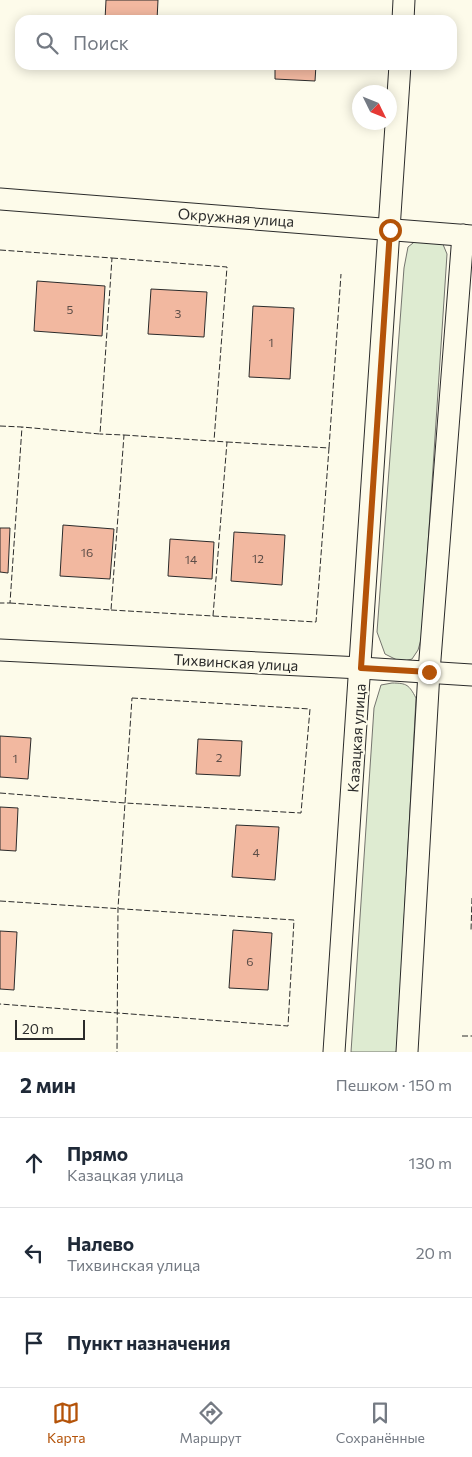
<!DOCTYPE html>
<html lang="ru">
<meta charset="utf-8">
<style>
:root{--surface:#fff;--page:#f6f6f7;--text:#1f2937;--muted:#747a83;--line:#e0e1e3;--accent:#b45309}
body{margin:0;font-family:Commissioner,sans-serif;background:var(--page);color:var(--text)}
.compass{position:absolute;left:352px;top:85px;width:45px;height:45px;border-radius:50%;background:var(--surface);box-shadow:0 2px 12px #0003;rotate:133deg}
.scale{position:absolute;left:15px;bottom:12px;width:70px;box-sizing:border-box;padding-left:5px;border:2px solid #2b2b2b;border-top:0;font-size:14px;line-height:18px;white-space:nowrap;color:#2b2b2b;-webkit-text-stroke:4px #fdfbea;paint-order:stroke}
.stop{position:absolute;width:15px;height:15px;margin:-11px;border:4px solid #b45309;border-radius:50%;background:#fff}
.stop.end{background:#b45309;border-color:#fff;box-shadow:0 1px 5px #0008}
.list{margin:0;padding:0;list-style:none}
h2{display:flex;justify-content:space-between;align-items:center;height:65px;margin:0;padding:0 20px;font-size:21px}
h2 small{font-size:16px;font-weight:400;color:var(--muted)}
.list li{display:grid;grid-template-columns:32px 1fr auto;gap:15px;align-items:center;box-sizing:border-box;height:90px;padding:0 20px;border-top:1px solid var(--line)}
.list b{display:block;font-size:19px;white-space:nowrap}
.list p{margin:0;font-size:16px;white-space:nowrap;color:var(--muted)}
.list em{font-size:16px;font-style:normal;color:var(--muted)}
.icon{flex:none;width:28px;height:28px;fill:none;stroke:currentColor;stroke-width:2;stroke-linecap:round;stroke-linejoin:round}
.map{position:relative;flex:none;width:472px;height:1052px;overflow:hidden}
.search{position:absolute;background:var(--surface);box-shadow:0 2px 12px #0003;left:15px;right:15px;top:15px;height:55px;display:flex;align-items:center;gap:12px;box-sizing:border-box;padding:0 18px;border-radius:15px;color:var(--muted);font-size:19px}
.sheet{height:335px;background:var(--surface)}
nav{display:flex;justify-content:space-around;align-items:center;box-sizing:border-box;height:70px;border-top:1px solid var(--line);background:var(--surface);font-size:14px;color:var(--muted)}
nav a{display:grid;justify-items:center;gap:2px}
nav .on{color:var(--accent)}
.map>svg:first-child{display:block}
.green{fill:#deebd1;stroke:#74746e}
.building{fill:#f2b8a0;stroke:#2b2b2b}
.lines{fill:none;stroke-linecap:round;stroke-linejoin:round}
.street-casing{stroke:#2b2b2b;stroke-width:23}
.street{stroke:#fdfbea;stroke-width:21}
.fence{stroke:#2b2b2b;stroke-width:1;stroke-dasharray:6 2.5;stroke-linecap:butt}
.route{stroke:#b45309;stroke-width:6}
.labels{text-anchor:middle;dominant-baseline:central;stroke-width:4;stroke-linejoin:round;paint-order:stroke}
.number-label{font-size:12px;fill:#5d4e48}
.street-label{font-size:15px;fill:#2b2b2b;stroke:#fdfbea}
</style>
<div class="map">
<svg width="472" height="1052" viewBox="0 0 472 1052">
<rect width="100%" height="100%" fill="#fdfbea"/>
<g class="green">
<polygon points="418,239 442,242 447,254 422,636 418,650 412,659 401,662 385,654 377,632 404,268 408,247"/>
<path d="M392 683C407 683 409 685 416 698L397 1052H351L374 708 381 685Z"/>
</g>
<g class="building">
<polygon points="106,0 158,0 157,20 105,20"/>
<polygon points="275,65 316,65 315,81 275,79"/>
<polygon points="37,281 105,286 102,336 34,331"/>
<polygon points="151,289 207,292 204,337 148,334"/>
<polygon points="253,306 294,308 290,379 249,377"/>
<polygon points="63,525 114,529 110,579 60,576"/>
<polygon points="0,528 10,528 8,573 0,572"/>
<polygon points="234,532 285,535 282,585 231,581"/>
<polygon points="170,539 214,542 212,579 168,576"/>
<polygon points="0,736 31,738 28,779 0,777"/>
<polygon points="198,739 242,741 240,776 196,774"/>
<polygon points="0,807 18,808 16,851 0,850"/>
<polygon points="236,825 279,827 275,880 232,877"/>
<polygon points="233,930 272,933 268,990 229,988"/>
<polygon points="0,931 17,932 14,990 0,989"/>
</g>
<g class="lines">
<defs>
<g id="street">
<polyline points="403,20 404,0"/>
<polyline points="0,199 472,236"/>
<polyline points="0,650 361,668 472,675"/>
<polyline points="334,1052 400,65"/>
<polyline points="407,1052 429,672 463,235"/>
</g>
</defs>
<use href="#street" class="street-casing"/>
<use href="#street" class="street"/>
<g class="fence">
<polyline points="0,250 112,258 100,434 22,427"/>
<polyline points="112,258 227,267 214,441"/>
<polyline points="0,426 22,427 10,603 0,603"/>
<polyline points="329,448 341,274"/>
<polyline points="10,603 111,610 124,435 100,434"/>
<polyline points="111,610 213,616 227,442 124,435"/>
<polyline points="213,616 316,622 329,448 227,442"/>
<polygon points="132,698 310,709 301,813 125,803"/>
<polyline points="0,793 125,803 118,908 117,1052"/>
<polyline points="472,898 471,931 472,931"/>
<polyline points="0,901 294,920 288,1026 0,1004"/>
<polyline points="462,1036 472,1036"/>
</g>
</g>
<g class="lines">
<polyline class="route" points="390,230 361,668 429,672"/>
</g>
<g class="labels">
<g class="number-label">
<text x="70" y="309">5</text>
<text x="178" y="313">3</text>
<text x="271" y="342">1</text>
<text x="87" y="552">16</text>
<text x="258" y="558">12</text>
<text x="191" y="559">14</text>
<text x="219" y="757">2</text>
<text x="15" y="758">1</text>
<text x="256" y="852">4</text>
<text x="250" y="961">6</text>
</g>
<g class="street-label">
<text transform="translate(236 217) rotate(4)">Окружная улица</text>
<text transform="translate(236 662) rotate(3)">Тихвинская улица</text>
<text transform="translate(356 738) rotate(-86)">Казацкая улица</text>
</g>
</g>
</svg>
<svg class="compass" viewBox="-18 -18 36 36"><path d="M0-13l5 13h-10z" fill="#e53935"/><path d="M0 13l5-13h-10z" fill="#747a83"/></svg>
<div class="scale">20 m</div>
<div class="stop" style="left:390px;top:230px"></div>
<div class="stop end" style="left:429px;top:672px"></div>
<div class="search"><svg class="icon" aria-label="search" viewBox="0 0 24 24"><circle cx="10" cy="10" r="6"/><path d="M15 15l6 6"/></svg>Поиск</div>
</div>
<section class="sheet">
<h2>2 мин<small>Пешком · 150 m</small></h2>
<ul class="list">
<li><svg class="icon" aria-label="ahead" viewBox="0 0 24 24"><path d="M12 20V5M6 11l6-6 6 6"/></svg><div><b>Прямо</b><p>Казацкая улица</p></div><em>130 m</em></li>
<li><svg class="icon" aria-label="left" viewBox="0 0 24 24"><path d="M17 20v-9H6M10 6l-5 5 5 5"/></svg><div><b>Налево</b><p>Тихвинская улица</p></div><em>20 m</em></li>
<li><svg class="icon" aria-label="arrive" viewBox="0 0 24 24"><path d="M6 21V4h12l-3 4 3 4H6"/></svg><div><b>Пункт назначения</b></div></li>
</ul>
</section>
<nav>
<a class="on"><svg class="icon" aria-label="map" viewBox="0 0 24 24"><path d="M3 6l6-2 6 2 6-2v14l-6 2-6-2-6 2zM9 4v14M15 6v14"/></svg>Карта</a>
<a><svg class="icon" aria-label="directions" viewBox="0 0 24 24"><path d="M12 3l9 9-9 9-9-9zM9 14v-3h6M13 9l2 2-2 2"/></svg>Маршрут</a>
<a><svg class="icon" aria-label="saved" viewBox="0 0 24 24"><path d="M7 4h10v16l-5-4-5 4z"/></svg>Сохранённые</a>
</nav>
